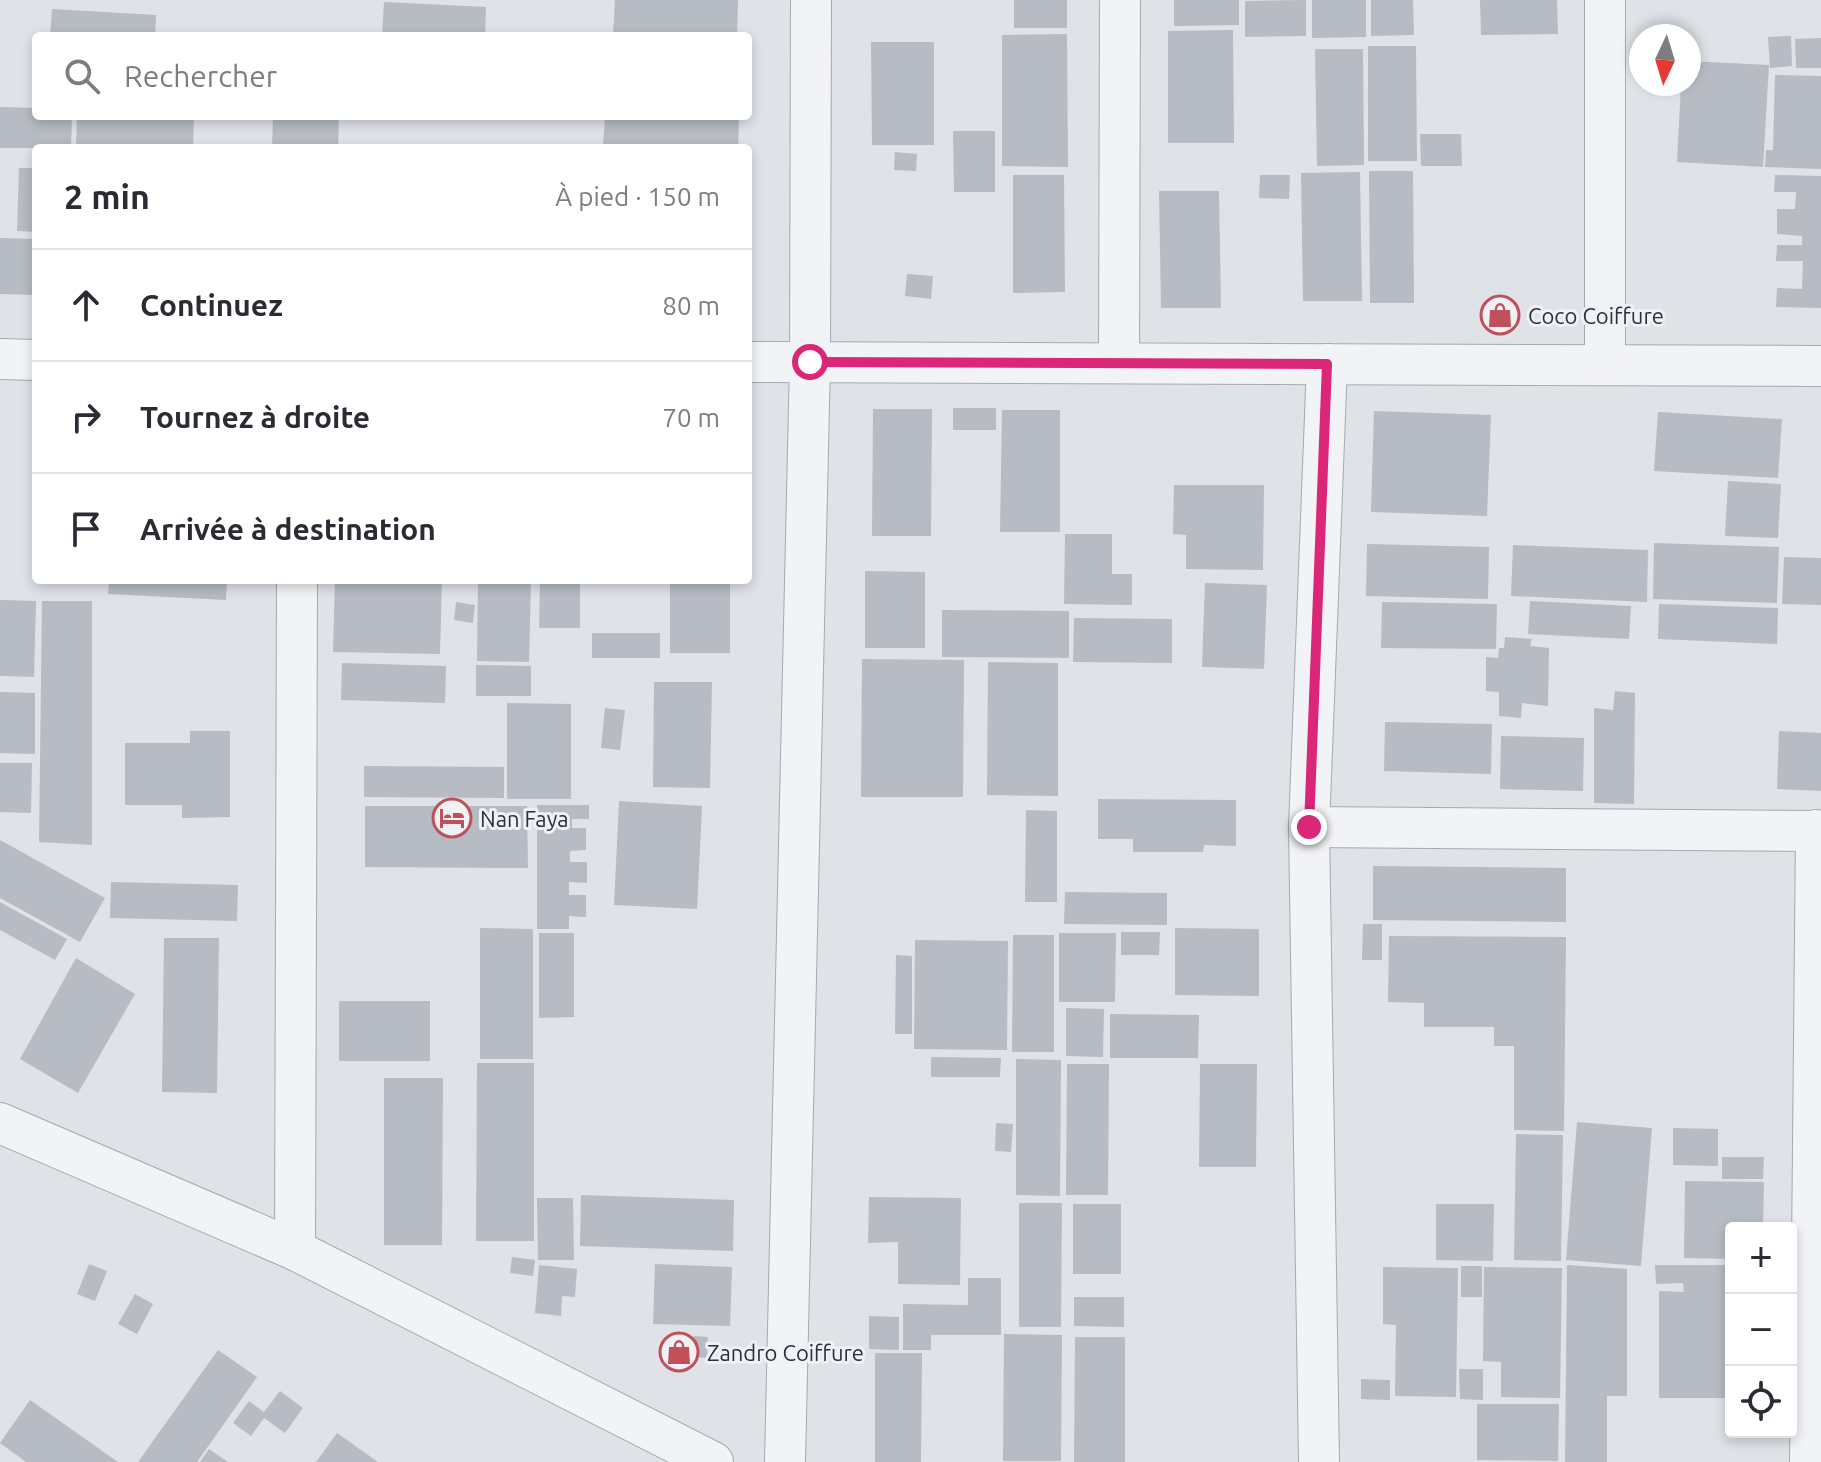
<!DOCTYPE html>
<html lang="fr">
<meta charset="utf-8">
<style>
:root{--surface:#fff;--page:#f7f7f7;--text:#2b2b33;--muted:#7c7c81;--line:#e1e1e2}
body{margin:0;font-family:Ubuntu,sans-serif;background:var(--page);color:var(--text)}
.controls{position:absolute;right:24px;bottom:24px;display:grid;overflow:hidden;border-radius:8px;box-shadow:0 4px 12px #0003}
.controls button{width:72px;height:72px;display:grid;place-items:center;padding:0;border:0;border-bottom:2px solid var(--line);background:var(--surface);color:var(--text);font:40px sans-serif}
.compass{position:absolute;left:1629px;top:24px;width:72px;height:72px;border-radius:50%;background:var(--surface);box-shadow:0 4px 12px #0003;rotate:184deg}
.stop{position:absolute;width:24px;height:24px;margin:-18px;border:6px solid #db2777;border-radius:50%;background:#fff}
.stop.end{background:#db2777;border-color:#fff;box-shadow:0 2px 8px #0008}
.list{margin:0;padding:0;list-style:none}
h2{display:flex;justify-content:space-between;align-items:center;height:104px;margin:0;padding:0 32px;font-size:34px}
h2 small{font-size:26px;font-weight:400;color:var(--muted)}
.list li{display:grid;grid-template-columns:52px 1fr auto;gap:24px;align-items:center;box-sizing:border-box;height:112px;padding:0 32px;border-top:2px solid var(--line)}
.list b{display:block;font-size:30px;white-space:nowrap}
.list em{font-size:26px;font-style:normal;color:var(--muted)}
.icon{flex:none;width:44px;height:44px;fill:none;stroke:currentColor;stroke-width:2;stroke-linecap:round;stroke-linejoin:round}
.map{position:relative;flex:none;width:1821px;height:1462px;overflow:hidden}
.search{position:absolute;background:var(--surface);box-shadow:0 4px 12px #0003;left:32px;top:32px;width:720px;height:88px;display:flex;align-items:center;gap:20px;box-sizing:border-box;padding:0 28px;border-radius:8px;color:var(--muted);font-size:30px}
.panel{position:absolute;background:var(--surface);box-shadow:0 4px 12px #0003;left:32px;top:144px;width:720px;height:440px;border-radius:8px}
.map>svg:first-child{display:block}
.building{fill:#b7bbc3}
.lines{fill:none;stroke-linecap:round;stroke-linejoin:round}
.street-casing{stroke:#a5a9b1;stroke-width:42}
.street{stroke:#f2f3f6;stroke-width:40}
.route{stroke:#db2777;stroke-width:10}
.labels{text-anchor:middle;dominant-baseline:central;stroke-width:6;stroke-linejoin:round;paint-order:stroke}
.poi-label{font-size:22px;fill:#2a303d;stroke:#eff1f5;text-anchor:start}
</style>
<div class="map">
<svg width="1821" height="1462" viewBox="0 0 1821 1462">
<rect width="100%" height="100%" fill="#dfe2e7"/>
<g class="building">
<polygon points="615,0 738,0 737,36 613,36"/>
<rect x="1014" y="0" width="53" height="28"/>
<polygon points="1174,0 1239,0 1239,25 1174,26"/>
<polygon points="1306,0 1306,36 1245,37 1245,1"/>
<polygon points="1312,0 1366,0 1366,37 1312,38"/>
<polygon points="1371,0 1413,0 1414,35 1371,36"/>
<polygon points="1480,0 1557,0 1558,34 1481,35"/>
<polygon points="384,2 486,7 485,36 382,36"/>
<polygon points="52,9 156,15 155,36 50,36"/>
<polygon points="1233,30 1234,143 1168,143 1168,31"/>
<polygon points="1067,34 1068,167 1002,166 1002,35"/>
<polygon points="1791,36 1792,66 1770,68 1768,37"/>
<polygon points="1821,38 1821,68 1796,68 1795,39"/>
<polygon points="871,42 934,42 934,145 872,145"/>
<polygon points="1368,46 1416,46 1417,161 1368,161"/>
<polygon points="1315,49 1363,49 1364,165 1317,166"/>
<polygon points="1689,61 1769,65 1763,167 1677,162 1681,84 1689,84"/>
<polygon points="1775,75 1821,76 1821,169 1765,167 1766,150 1773,150"/>
<polygon points="0,107 36,108 36,116 72,116 71,148 0,148"/>
<polygon points="77,116 194,116 193,148 76,148"/>
<polygon points="273,116 339,116 338,148 272,148"/>
<polygon points="605,116 739,116 738,148 603,148"/>
<polygon points="953,131 995,131 995,192 954,192"/>
<polygon points="1420,134 1461,134 1462,166 1421,166"/>
<polygon points="895,152 917,154 916,171 894,170"/>
<polygon points="19,168 36,168 36,232 17,231"/>
<polygon points="1369,171 1413,171 1414,303 1370,303"/>
<polygon points="1360,172 1362,301 1303,301 1301,173"/>
<polygon points="1013,175 1064,175 1065,292 1013,293"/>
<polygon points="1260,175 1290,175 1289,199 1259,198"/>
<polygon points="1775,175 1821,176 1821,308 1776,307 1777,288 1802,289 1803,261 1776,261 1777,245 1802,245 1802,236 1777,234 1777,209 1795,209 1796,192 1774,192"/>
<polygon points="1159,191 1219,191 1221,308 1161,308"/>
<polygon points="0,238 36,239 36,295 0,294"/>
<polygon points="907,274 933,276 931,299 905,296"/>
<rect x="953" y="408" width="43" height="22"/>
<polygon points="873,409 932,409 931,536 872,536"/>
<polygon points="1002,410 1060,410 1060,532 1000,532"/>
<polygon points="1374,411 1491,415 1487,516 1371,512"/>
<polygon points="1658,412 1782,419 1778,478 1654,471"/>
<polygon points="1728,481 1781,484 1778,538 1725,536"/>
<polygon points="1174,485 1264,485 1263,570 1186,569 1186,535 1173,534"/>
<polygon points="1065,534 1112,534 1112,574 1132,574 1132,605 1064,604"/>
<polygon points="1654,543 1779,547 1777,603 1653,599"/>
<polygon points="1367,544 1489,547 1488,599 1366,596"/>
<polygon points="1513,545 1648,550 1647,602 1511,596"/>
<polygon points="1784,557 1821,558 1821,605 1782,604"/>
<polygon points="865,571 925,572 925,648 865,648"/>
<polygon points="109,580 227,580 226,600 108,594"/>
<polygon points="335,580 442,580 440,654 333,652"/>
<polygon points="478,580 531,580 529,662 477,661"/>
<polygon points="540,580 580,580 580,628 539,628"/>
<rect x="670" y="580" width="60" height="73"/>
<polygon points="1205,583 1267,585 1264,669 1202,667"/>
<polygon points="0,600 36,601 34,677 0,676"/>
<polygon points="42,601 92,601 92,845 39,842"/>
<polygon points="1530,601 1631,606 1629,639 1528,634"/>
<polygon points="456,602 475,605 473,623 454,620"/>
<polygon points="1382,602 1497,604 1496,649 1381,648"/>
<polygon points="1659,604 1778,608 1777,644 1658,639"/>
<polygon points="942,610 1069,611 1069,658 942,657"/>
<polygon points="1074,618 1172,619 1172,663 1073,662"/>
<rect x="592" y="633" width="68" height="25"/>
<polygon points="1505,637 1532,639 1530,646 1549,648 1548,706 1522,703 1521,718 1499,716 1499,692 1486,691 1486,657 1498,658 1499,648 1504,648"/>
<polygon points="862,659 964,660 963,797 861,797"/>
<polygon points="988,662 1058,663 1058,796 987,795"/>
<polygon points="342,663 446,666 445,703 341,700"/>
<polygon points="476,665 531,666 531,696 476,696"/>
<polygon points="654,682 712,682 710,788 653,787"/>
<polygon points="1615,691 1635,693 1634,804 1594,803 1594,708 1613,710"/>
<polygon points="0,692 35,693 35,754 0,753"/>
<polygon points="507,703 571,704 571,799 507,799"/>
<polygon points="605,708 625,710 620,750 601,748"/>
<polygon points="1385,722 1492,724 1491,774 1384,771"/>
<polygon points="190,731 230,731 230,817 182,818 182,805 125,805 125,743 190,743"/>
<polygon points="1779,731 1821,733 1821,791 1777,789"/>
<polygon points="1501,736 1584,738 1583,791 1500,789"/>
<polygon points="0,763 32,763 31,813 0,812"/>
<polygon points="364,766 504,767 504,798 364,797"/>
<polygon points="1098,799 1236,800 1236,846 1204,845 1203,852 1133,852 1133,839 1098,839"/>
<polygon points="619,801 702,806 697,909 614,905"/>
<polygon points="537,805 589,805 589,819 572,819 572,828 586,828 586,850 570,851 570,862 587,862 587,883 569,882 569,895 586,895 586,917 569,916 569,929 537,929"/>
<polygon points="365,806 527,806 528,868 365,867"/>
<polygon points="1026,810 1057,811 1057,902 1025,902"/>
<polygon points="0,840 105,898 80,942 0,898"/>
<polygon points="1373,866 1566,868 1566,922 1373,920"/>
<polygon points="111,882 238,885 237,921 110,918"/>
<polygon points="1065,892 1167,893 1167,925 1064,924"/>
<polygon points="0,902 67,939 55,960 0,930"/>
<polygon points="1363,924 1382,924 1382,960 1362,960"/>
<polygon points="480,928 533,929 533,1059 480,1059"/>
<polygon points="1175,928 1259,929 1259,996 1175,995"/>
<polygon points="1121,932 1160,932 1159,955 1121,955"/>
<polygon points="539,933 574,933 574,1017 539,1018"/>
<polygon points="1059,933 1116,933 1115,1002 1059,1002"/>
<polygon points="1013,935 1054,935 1054,1052 1012,1052"/>
<polygon points="1389,936 1566,937 1564,1131 1514,1130 1514,1046 1494,1046 1494,1027 1424,1027 1424,1003 1388,1002"/>
<polygon points="164,938 219,938 217,1093 162,1092"/>
<polygon points="915,940 1008,941 1007,1050 914,1049"/>
<polygon points="896,955 912,956 912,1034 895,1034"/>
<polygon points="76,958 135,994 78,1093 20,1059"/>
<rect x="339" y="1001" width="91" height="60"/>
<polygon points="1066,1008 1104,1009 1103,1057 1066,1056"/>
<polygon points="1110,1014 1199,1015 1198,1058 1110,1058"/>
<polygon points="931,1057 1001,1058 1000,1077 931,1077"/>
<polygon points="1016,1059 1061,1060 1060,1196 1016,1195"/>
<polygon points="477,1063 534,1063 534,1241 476,1241"/>
<polygon points="1067,1064 1109,1064 1108,1195 1066,1195"/>
<polygon points="1200,1064 1257,1064 1256,1167 1199,1167"/>
<polygon points="384,1078 443,1078 442,1245 384,1245"/>
<polygon points="1577,1122 1652,1128 1641,1266 1566,1260"/>
<polygon points="996,1123 1013,1124 1011,1152 995,1151"/>
<polygon points="1673,1128 1718,1129 1718,1166 1673,1165"/>
<polygon points="1516,1134 1563,1135 1561,1261 1514,1260"/>
<polygon points="1722,1157 1764,1157 1763,1179 1722,1179"/>
<polygon points="1685,1181 1764,1182 1763,1228 1731,1228 1731,1259 1684,1258"/>
<polygon points="581,1195 734,1200 733,1251 580,1246"/>
<polygon points="869,1197 961,1198 960,1285 898,1284 898,1242 868,1243"/>
<polygon points="537,1198 573,1198 574,1260 538,1260"/>
<polygon points="1019,1203 1062,1203 1061,1327 1019,1327"/>
<rect x="1073" y="1204" width="48" height="70"/>
<polygon points="1436,1204 1494,1204 1493,1261 1436,1260"/>
<polygon points="512,1257 535,1260 533,1276 510,1273"/>
<polygon points="89,1264 107,1271 95,1301 77,1294"/>
<polygon points="655,1264 732,1267 730,1326 653,1324"/>
<polygon points="539,1265 577,1269 575,1297 562,1296 561,1316 535,1313"/>
<polygon points="1567,1265 1627,1269 1627,1396 1607,1396 1607,1462 1565,1462"/>
<polygon points="1655,1265 1731,1265 1731,1398 1659,1398 1659,1291 1684,1292 1683,1283 1656,1284"/>
<rect x="1461" y="1266" width="21" height="31"/>
<polygon points="1383,1267 1458,1268 1456,1397 1395,1396 1396,1325 1383,1324"/>
<polygon points="1484,1267 1562,1268 1560,1398 1501,1397 1501,1362 1483,1361"/>
<polygon points="968,1278 1001,1278 1001,1335 931,1335 931,1350 903,1350 903,1304 968,1305"/>
<polygon points="135,1294 153,1304 137,1334 118,1324"/>
<polygon points="1074,1297 1124,1297 1124,1327 1074,1326"/>
<polygon points="869,1316 899,1317 899,1350 869,1349"/>
<polygon points="1004,1334 1062,1335 1061,1461 1003,1461"/>
<polygon points="672,1336 689,1338 688,1358 671,1357"/>
<polygon points="694,1336 708,1337 707,1358 692,1357"/>
<polygon points="1075,1337 1125,1337 1125,1462 1074,1462"/>
<polygon points="218,1350 257,1377 197,1462 138,1462"/>
<polygon points="875,1353 922,1353 921,1462 875,1462"/>
<polygon points="1459,1369 1483,1369 1483,1400 1460,1399"/>
<polygon points="1361,1379 1390,1380 1390,1400 1361,1399"/>
<polygon points="280,1391 303,1408 285,1433 264,1418 251,1436 233,1423 249,1401 264,1412"/>
<polygon points="30,1400 118,1462 26,1462 0,1443"/>
<polygon points="1477,1404 1559,1404 1558,1461 1477,1460"/>
<polygon points="337,1433 378,1462 316,1462"/>
<polygon points="209,1449 228,1462 200,1462"/>
</g>
<g class="lines">
<defs>
<g id="street">
<polyline points="0,359 36,360"/>
<polyline points="748,362 1821,366"/>
<polyline points="1119,363 1120,0"/>
<polyline points="1605,365 1605,0"/>
<polyline points="1309,827 1821,831"/>
<polyline points="0,1123 295,1250 713,1462"/>
<polyline points="295,1250 297,580"/>
<polyline points="785,1462 810,362 811,0"/>
<polyline points="1319,1462 1309,827 1327,364"/>
<polyline points="1810,1462 1816,830"/>
</g>
</defs>
<use href="#street" class="street-casing"/>
<use href="#street" class="street"/>
</g>
<g class="lines">
<polyline class="route" points="810,362 1327,364 1309,827"/>
</g>
<defs>
<symbol id="shop-ring" viewBox="-11 -11 22 22"><circle r="9.5" fill="#eff1f5" stroke="#c0515b" stroke-width="1.5"/><path d="M-5-2.5h2.3a2.7 3.5 0 0 1 5.4 0H5L5.5 6h-11ZM-1.5-2.5h3a1.5 2.3 0 0 0-3 0Z" fill="#c0515b"/></symbol>
<symbol id="hotel-ring" viewBox="-11 -11 22 22"><circle r="9.5" fill="#eff1f5" stroke="#c0515b" stroke-width="1.5"/><path d="M-6-4.5h1.5V1H6V5H4.5V3h-9V5H-6ZM-4 0a1.8 1.8 0 1 1 3.6 0ZM.5 0V-2.5h3Q6-2.5 6 0Z" fill="#c0515b"/></symbol>
</defs>
<g fill-rule="evenodd">
<use href="#shop-ring" x="1478" y="293" width="44" height="44"/>
<use href="#hotel-ring" x="430" y="796" width="44" height="44"/>
<use href="#shop-ring" x="657" y="1330" width="44" height="44"/>
</g>
<g class="labels">
<g class="poi-label">
<text x="1528" y="315">Coco Coiffure</text>
<text x="480" y="818">Nan Faya</text>
<text x="707" y="1352">Zandro Coiffure</text>
</g>
</g>
</svg>
<div class="controls">
<button>+</button>
<button>−</button>
<button><svg class="icon" aria-label="locate" viewBox="0 0 24 24"><circle cx="12" cy="12" r="6"/><path d="M12 2v4M12 18v4M2 12h4M18 12h4"/></svg></button>
</div>
<svg class="compass" viewBox="-18 -18 36 36"><path d="M0-13l5 13h-10z" fill="#e53935"/><path d="M0 13l5-13h-10z" fill="#7c7c81"/></svg>
<div class="stop" style="left:810px;top:362px"></div>
<div class="stop end" style="left:1309px;top:827px"></div>
<div class="search"><svg class="icon" aria-label="search" viewBox="0 0 24 24"><circle cx="10" cy="10" r="6"/><path d="M15 15l6 6"/></svg>Rechercher</div>
<section class="panel">
<h2>2 min<small>À pied · 150 m</small></h2>
<ul class="list">
<li><svg class="icon" aria-label="ahead" viewBox="0 0 24 24"><path d="M12 20V5M6 11l6-6 6 6"/></svg><div><b>Continuez</b></div><em>80 m</em></li>
<li><svg class="icon" aria-label="right" viewBox="0 0 24 24"><path d="M7 20v-9h11M14 6l5 5-5 5"/></svg><div><b>Tournez à droite</b></div><em>70 m</em></li>
<li><svg class="icon" aria-label="arrive" viewBox="0 0 24 24"><path d="M6 21V4h12l-3 4 3 4H6"/></svg><div><b>Arrivée à destination</b></div></li>
</ul>
</section>
</div>
